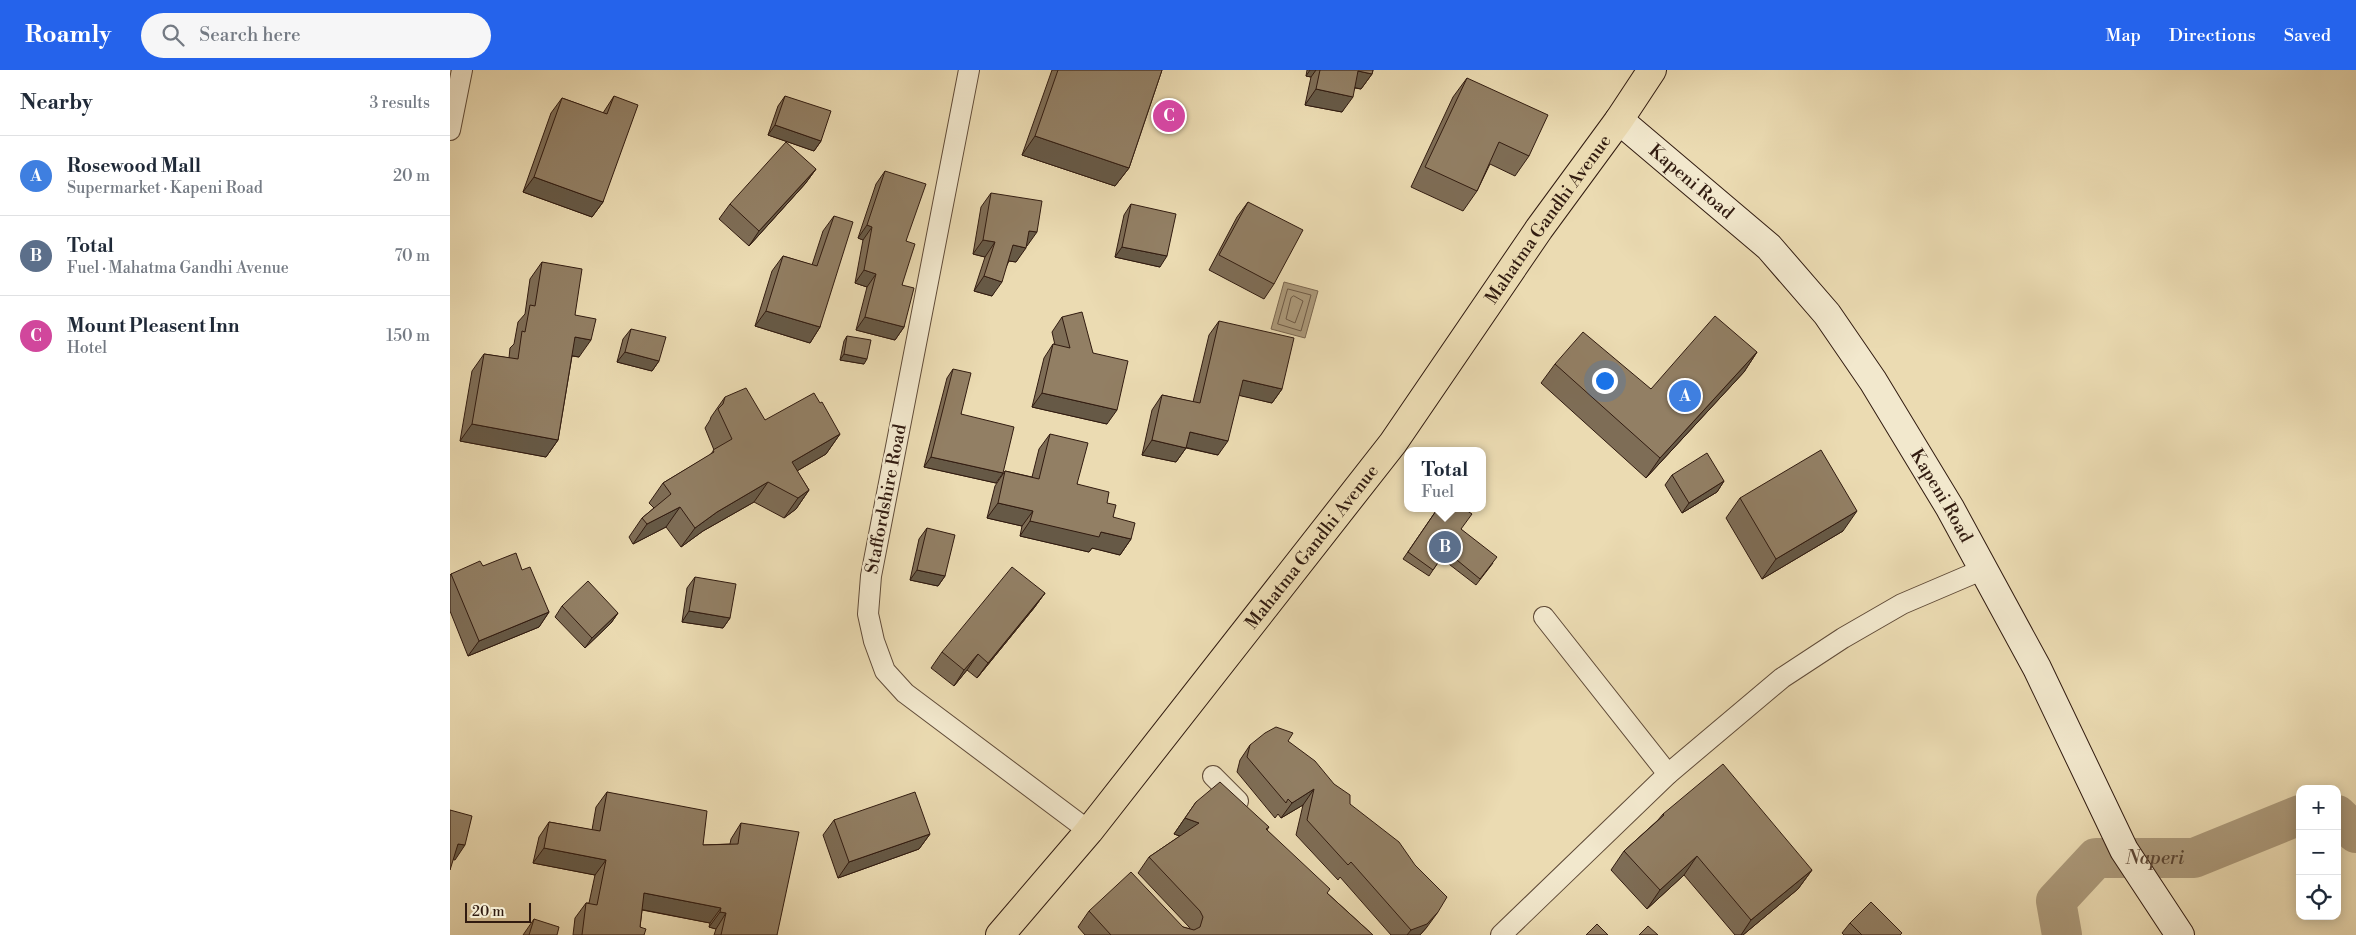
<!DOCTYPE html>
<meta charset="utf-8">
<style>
:root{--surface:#fff;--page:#f6f6f7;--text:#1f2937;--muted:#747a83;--line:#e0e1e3;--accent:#2563eb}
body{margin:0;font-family:"Libre Bodoni",serif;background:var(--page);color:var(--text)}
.controls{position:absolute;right:15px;bottom:15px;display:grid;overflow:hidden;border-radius:10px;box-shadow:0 2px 12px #0003}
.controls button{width:45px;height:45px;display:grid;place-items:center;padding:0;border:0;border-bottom:1px solid var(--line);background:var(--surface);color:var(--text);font:25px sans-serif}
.scale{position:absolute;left:15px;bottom:12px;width:66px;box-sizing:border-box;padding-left:5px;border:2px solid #311b10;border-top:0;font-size:14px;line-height:18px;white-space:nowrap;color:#311b10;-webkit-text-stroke:4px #f2e8cd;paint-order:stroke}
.you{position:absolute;left:1154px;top:310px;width:18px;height:18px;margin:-12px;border:4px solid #fff;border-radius:50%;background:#1a73e8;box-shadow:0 0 0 8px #1a73e833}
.badge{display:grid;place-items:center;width:32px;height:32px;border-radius:50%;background:var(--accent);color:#fff;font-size:16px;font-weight:700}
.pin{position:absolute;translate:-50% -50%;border:2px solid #fff;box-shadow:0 1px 5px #0006}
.popup{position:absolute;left:954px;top:377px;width:82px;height:65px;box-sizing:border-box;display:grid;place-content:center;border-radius:10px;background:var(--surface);filter:drop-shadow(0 1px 4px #0005);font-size:16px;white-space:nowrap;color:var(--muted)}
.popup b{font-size:19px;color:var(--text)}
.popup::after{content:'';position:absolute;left:50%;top:100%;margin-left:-10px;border:10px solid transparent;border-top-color:var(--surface)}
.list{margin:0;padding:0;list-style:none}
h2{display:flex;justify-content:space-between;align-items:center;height:65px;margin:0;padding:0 20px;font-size:21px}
h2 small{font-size:16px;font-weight:400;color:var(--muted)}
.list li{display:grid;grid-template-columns:32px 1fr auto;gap:15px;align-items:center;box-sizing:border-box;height:80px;padding:0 20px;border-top:1px solid var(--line)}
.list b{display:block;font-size:19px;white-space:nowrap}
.list p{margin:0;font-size:16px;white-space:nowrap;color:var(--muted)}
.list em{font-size:16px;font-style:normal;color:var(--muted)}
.icon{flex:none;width:28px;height:28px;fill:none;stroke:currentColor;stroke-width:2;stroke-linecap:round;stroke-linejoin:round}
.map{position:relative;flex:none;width:1906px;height:865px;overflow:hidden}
header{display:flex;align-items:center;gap:30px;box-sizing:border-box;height:70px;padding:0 25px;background:var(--accent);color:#fff}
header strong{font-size:24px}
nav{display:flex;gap:28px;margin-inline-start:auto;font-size:18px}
.search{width:350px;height:45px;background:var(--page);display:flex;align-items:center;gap:12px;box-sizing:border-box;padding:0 18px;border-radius:28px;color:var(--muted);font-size:19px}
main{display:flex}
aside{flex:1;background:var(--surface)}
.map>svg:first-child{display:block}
.water{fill:#ac9a7b;stroke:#7b6750}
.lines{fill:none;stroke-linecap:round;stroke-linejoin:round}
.shore{stroke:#6e5a46;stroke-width:1}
.river{stroke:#ac9a7b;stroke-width:40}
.minor-casing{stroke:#604b38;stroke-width:22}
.secondary-casing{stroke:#311b10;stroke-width:30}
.primary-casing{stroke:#311b10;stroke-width:30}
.minor{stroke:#f2e8cd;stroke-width:20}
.secondary{stroke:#f2e8cd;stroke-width:28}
.primary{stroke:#ebdbb2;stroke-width:28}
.wall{fill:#7e6d56;stroke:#311b10}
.shaded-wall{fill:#665946;stroke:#311b10}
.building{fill:#927f64;stroke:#311b10}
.labels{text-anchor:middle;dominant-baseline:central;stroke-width:5;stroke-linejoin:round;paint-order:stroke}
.street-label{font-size:18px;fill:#311b10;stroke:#f2e8cd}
.water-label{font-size:19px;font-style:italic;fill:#5c4735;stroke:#f2e8cd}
</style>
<header>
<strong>Roamly</strong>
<div class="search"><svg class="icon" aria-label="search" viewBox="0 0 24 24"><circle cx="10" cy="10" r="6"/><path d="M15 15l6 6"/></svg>Search here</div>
<nav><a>Map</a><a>Directions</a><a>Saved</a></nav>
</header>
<main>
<aside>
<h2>Nearby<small>3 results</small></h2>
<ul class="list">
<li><span class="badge" style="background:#3f7fe0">A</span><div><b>Rosewood Mall</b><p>Supermarket · Kapeni Road</p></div><em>20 m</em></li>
<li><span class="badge" style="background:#5c6f8a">B</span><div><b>Total</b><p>Fuel · Mahatma Gandhi Avenue</p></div><em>70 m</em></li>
<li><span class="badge" style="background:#d1479c">C</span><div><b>Mount Pleasent Inn</b><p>Hotel</p></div><em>150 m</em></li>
</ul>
</aside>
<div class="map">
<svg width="1906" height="865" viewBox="0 0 1906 865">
<rect width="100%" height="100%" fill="#ebdbb2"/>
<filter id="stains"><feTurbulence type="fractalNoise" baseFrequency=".004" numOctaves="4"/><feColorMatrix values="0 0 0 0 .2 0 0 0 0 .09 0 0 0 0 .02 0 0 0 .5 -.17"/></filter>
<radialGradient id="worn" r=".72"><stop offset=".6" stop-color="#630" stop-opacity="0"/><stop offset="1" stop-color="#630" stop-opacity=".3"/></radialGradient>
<polygon class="water" points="834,212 868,221 855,268 821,259"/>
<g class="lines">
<g class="shore">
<polygon points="838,219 861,225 851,261 828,254"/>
<polygon points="844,226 853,231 845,253 836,249 841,228"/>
</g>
<g class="river">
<polyline points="1887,745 1906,763"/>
<path id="s1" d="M1612 865 1606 831 1646 788H1744L1850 745"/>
</g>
<defs>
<g id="minor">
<polyline points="519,0 421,506 418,544 424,571 435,601 455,623 639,761"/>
<polyline points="0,60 12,0"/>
<polyline points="1094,547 1218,704"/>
<polyline points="763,706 788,731"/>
<polyline points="1051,865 1218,704 1332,608 1393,568 1452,534 1534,499"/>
</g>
<g id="secondary">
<path id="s2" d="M1169 50 1319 177 1377 244 1423 311 1500 438 1587 598 1674 780 1730 865"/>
</g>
<g id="primary">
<path id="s3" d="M550 865 639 761 943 373 1089 159 1169 50 1202 0"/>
</g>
</defs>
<use href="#minor" class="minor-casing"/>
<use href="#secondary" class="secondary-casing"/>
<use href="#primary" class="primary-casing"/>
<use href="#minor" class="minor"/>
<use href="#secondary" class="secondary"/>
<use href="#primary" class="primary"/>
</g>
<g class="wall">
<polygon points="602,0 712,0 679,98 665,116 572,85"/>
<polygon points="857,0 923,0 922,4 911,19 905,18 892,42 855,35 861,7 856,6"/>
<polygon points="1017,8 1079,86 1065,106 1040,94 1027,121 1013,141 961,117 1003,27"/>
<polygon points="164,26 153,132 142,147 73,122 101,43 112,28 153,43"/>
<polygon points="335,26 371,71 364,81 318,65 328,36"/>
<polygon points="366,99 355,114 299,176 269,149 280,134"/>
<polygon points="435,101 456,171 452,215 454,257 445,270 406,260 417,217 405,213 413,170 408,168 426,114"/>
<polygon points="541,123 577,176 576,176 566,192 559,191 542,226 524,221 535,187 523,184 531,137"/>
<polygon points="798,132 824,214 814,229 759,200 787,147"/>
<polygon points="681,134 710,197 665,187 674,145"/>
<polygon points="384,146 370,257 360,273 305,256 322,201 333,186 362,195 373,161"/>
<polygon points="92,192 125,245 129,287 122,286 108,370 96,387 10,371 22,301 34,284 59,288 60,278 64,274 68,252 75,244 80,209"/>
<polygon points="612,247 643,283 657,354 582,337 594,288 603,274 605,275 602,262"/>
<polygon points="769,251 832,319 822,333 789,325 768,385 736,378 726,392 692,385 702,340 712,325 743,332 759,265"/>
<polygon points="181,259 209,291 202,301 167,292 173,269"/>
<polygon points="397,266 414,294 390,290 394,271"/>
<polygon points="1307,282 1294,302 1196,408 1091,313 1105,294 1201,319"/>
<polygon points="503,299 511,344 546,413 474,397 497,308"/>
<polygon points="275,327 315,350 390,364 376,384 347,401 359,420 346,439 334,448 304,432 253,461 231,477 216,457 183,474 179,467 192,448 204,438 199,433 213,413 260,385 264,380 255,358 260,350 261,347"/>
<polygon points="600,364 627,414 657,433 663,447 681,469 670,485 642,478 639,482 570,466 572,456 537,448 545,416 555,401 582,407 589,379"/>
<polygon points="1222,405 1274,411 1267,422 1232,443 1215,415"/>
<polygon points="1290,428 1393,461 1312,509 1276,448"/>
<polygon points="988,438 1011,459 1043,493 1026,515 991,488 979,506 953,489"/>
<polygon points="477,458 495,506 488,516 460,510 469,469"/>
<polygon points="33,496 72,500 99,542 89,557 18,586 0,541 0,505 1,504"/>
<polygon points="245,507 280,548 273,558 232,552 237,518"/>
<polygon points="595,523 584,538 527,608 517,600 504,616 481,598 492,582"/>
<polygon points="112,536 168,543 161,553 135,578 105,547"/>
<polygon points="838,671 900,734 977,857 970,865 941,865 890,807 888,810 846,765 853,735 831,748 828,744 825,748 787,702 790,690 800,675"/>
<polygon points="157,722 253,775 280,774 281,769 291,753 327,865 264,865 266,859 259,857 260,853 192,840 190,857 194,865 123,865 125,848 136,833 139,833 145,805 83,793 89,767 99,752 142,760 146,737"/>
<polygon points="746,732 819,757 817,760 877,823 923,865 635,865 628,857 639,841 733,857 740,859 739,857 688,803 699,787 730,766 724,764"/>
<polygon points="1213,744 1362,800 1348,819 1293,865 1285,865 1234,805 1197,839 1161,800 1174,781 1208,750"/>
<polygon points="384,750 480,764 469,779 388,808 373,765"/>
<polygon points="84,849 107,865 73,865"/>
<polygon points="1400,853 1450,865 1394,865 1392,863"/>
</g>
<g class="shaded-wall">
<polygon points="860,0 866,0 861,7 856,6"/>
<polygon points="908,1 922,4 911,19 898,16"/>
<polygon points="866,19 903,27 892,42 855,35"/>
<polygon points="325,55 371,71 364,81 318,65"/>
<polygon points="585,66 679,98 665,116 572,85"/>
<polygon points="366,99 355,114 299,176 309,161"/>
<polygon points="84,107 153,132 142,147 73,122"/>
<polygon points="417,155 422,157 413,170 408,168"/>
<polygon points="579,161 587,162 577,176 569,175"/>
<polygon points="533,170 545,172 535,187 523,184"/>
<polygon points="563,175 576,178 566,192 553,190"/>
<polygon points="672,177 717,186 710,197 665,187"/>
<polygon points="414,200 426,204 417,217 405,213"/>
<polygon points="534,206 552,212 542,226 524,221"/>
<polygon points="316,241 370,257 360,273 305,256"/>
<polygon points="415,247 454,257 445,270 406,260"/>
<polygon points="125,267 141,270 129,287 113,284"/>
<polygon points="175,282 209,291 202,301 167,292"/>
<polygon points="1307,282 1294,302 1196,408 1210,388"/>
<polygon points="394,284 417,289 414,294 390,290"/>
<polygon points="793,310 832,319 822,333 783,324"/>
<polygon points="592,323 667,340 657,354 582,337"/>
<polygon points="22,354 108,370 96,387 10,371"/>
<polygon points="740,362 778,371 768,385 730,376"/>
<polygon points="390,364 376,384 328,412 342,392"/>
<polygon points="702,370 736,378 726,392 692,385"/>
<polygon points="481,387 553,403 546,413 474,397"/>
<polygon points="1274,411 1267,422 1232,443 1239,433"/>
<polygon points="318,412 304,432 253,461 231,477 245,458 267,442"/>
<polygon points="359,420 346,439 334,448 348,428"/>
<polygon points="548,433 583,441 572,456 537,448"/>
<polygon points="230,437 216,457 183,474 197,454"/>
<polygon points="1407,441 1393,461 1312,509 1326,489"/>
<polygon points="580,451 651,462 681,469 670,485 642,478 639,482 570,466"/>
<polygon points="467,500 495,506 488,516 460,510"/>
<polygon points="595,523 584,538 527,608 538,593"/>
<polygon points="239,541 280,548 273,558 232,552"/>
<polygon points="99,542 89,557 18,586 29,571"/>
<polygon points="168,543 161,553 135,578 142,568"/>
<polygon points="528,584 517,600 504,616 514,600"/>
<polygon points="864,719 853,735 831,748 842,733"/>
<polygon points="735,748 749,753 738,769 724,764"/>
<polygon points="480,764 469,779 388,808 399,792"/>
<polygon points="8,774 15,775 5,790 0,789"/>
<polygon points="94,778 156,790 145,805 83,793"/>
<polygon points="1247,786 1234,805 1197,839 1210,820"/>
<polygon points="1362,800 1348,819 1293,865 1291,865 1301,850"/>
<polygon points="194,823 271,838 260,853 184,838"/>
<polygon points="270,842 276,843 266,859 259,857"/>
<polygon points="988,842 977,857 970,865 957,865 961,860"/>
</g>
<g class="building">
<polygon points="608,0 712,0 679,98 585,66"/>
<polygon points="870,0 923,0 922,4 908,1 903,27 866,19"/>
<polygon points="1017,8 1098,45 1079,86 1049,72 1027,121 975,97"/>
<polygon points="164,26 188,35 153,132 84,107 112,28 157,44"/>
<polygon points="335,26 381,41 371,71 325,55"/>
<polygon points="336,72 366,99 309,161 280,134"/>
<polygon points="435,101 476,114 456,171 465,174 452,215 464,218 454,257 415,247 426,204 414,200 422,157 417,155"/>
<polygon points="541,123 592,131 587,162 579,161 576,178 563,175 552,212 534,206 545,172 533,170"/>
<polygon points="798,132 853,160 824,214 769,185"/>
<polygon points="681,134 726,144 717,186 672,177"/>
<polygon points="384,146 403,152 370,257 316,241 333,186 367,196"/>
<polygon points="92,192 132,199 125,245 146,249 141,270 125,267 108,370 22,354 34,284 68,289 72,261 75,262 80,235 85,236"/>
<polygon points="632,242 643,283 678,291 667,340 592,323 603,274 620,278 612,247"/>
<polygon points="1265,246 1307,282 1210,388 1105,294 1133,262 1201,319"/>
<polygon points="769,251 844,268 832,319 793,310 778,371 740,362 736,378 702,370 712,325 750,333"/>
<polygon points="181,259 216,267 209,291 175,282"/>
<polygon points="397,266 421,270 417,289 394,284"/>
<polygon points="503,299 521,303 511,344 564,357 553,403 481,387"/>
<polygon points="296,318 315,350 364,323 370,333 372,332 390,364 342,392 359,420 348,428 318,412 267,442 245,458 230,437 197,454 192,448 221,424 213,413 264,382 263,380 282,369 268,339 273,334 275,327"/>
<polygon points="600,364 638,373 627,414 659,422 657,433 666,435 663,447 685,453 681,469 651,462 649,467 580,451 583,441 548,433 555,401 589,409"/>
<polygon points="1371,380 1407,441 1326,489 1290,428"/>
<polygon points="1257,383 1274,411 1239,433 1222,405"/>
<polygon points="988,438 1013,438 1022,444 1011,459 1047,487 1030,509 996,481 983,500 958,482"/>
<polygon points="477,458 505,465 495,506 467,500"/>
<polygon points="66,483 72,500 80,497 99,542 29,571 1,504 30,491 33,496"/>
<polygon points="562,497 595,523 538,593 528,584 514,600 492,582"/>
<polygon points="245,507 286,514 280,548 239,541"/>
<polygon points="138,511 168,543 142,568 112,536"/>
<polygon points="826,657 843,663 838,671 865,691 884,714 900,725 900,734 949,772 965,795 997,827 988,842 977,854 961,860 901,792 898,795 857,750 864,719 842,733 838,729 836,733 797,687 800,675 815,663"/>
<polygon points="1273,694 1362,800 1301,850 1247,786 1210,820 1174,781 1214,745 1213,744"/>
<polygon points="770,712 819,757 816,759 880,819 877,823 923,865 661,865 639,841 681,802 733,857 744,860 750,857 753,847 750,841 699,787 749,753 735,748 746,732"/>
<polygon points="157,722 257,741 253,775 288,774 291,753 349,762 327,865 271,865 276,843 270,842 271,838 194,823 190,857 196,859 194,865 132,865 136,833 147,835 156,790 94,778 99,752 150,761"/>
<polygon points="465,722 480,764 399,792 384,750"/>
<polygon points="0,740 22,746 15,775 8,774 0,800"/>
<polygon points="1421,832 1452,863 1450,865 1412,865 1400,853"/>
<polygon points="84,849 109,857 107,865 79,865"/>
<polygon points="1147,854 1158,865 1136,865"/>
<polygon points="1198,856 1208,865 1189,865"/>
</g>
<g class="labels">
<g class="street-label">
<text stroke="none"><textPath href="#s2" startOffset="95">Kapeni Road</textPath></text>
<text stroke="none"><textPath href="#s3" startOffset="902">Mahatma Gandhi Avenue</textPath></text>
<text stroke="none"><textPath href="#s2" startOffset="500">Kapeni Road</textPath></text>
<text transform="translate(436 429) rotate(-79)">Staffordshire Road</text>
<text stroke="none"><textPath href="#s3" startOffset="498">Mahatma Gandhi Avenue</textPath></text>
</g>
<g class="water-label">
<text stroke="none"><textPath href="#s1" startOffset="152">Naperi</textPath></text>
</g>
</g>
<rect width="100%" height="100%" filter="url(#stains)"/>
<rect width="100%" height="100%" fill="url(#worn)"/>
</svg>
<div class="controls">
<button>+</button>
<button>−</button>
<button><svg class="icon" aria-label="locate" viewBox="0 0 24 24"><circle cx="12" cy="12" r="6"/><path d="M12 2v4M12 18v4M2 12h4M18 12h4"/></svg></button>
</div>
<div class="scale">20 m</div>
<div class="you"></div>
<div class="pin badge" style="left:1235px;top:326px;background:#3f7fe0">A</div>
<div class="pin badge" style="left:995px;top:477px;background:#5c6f8a">B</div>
<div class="popup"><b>Total</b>Fuel</div>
<div class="pin badge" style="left:719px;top:46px;background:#d1479c">C</div>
</div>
</main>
